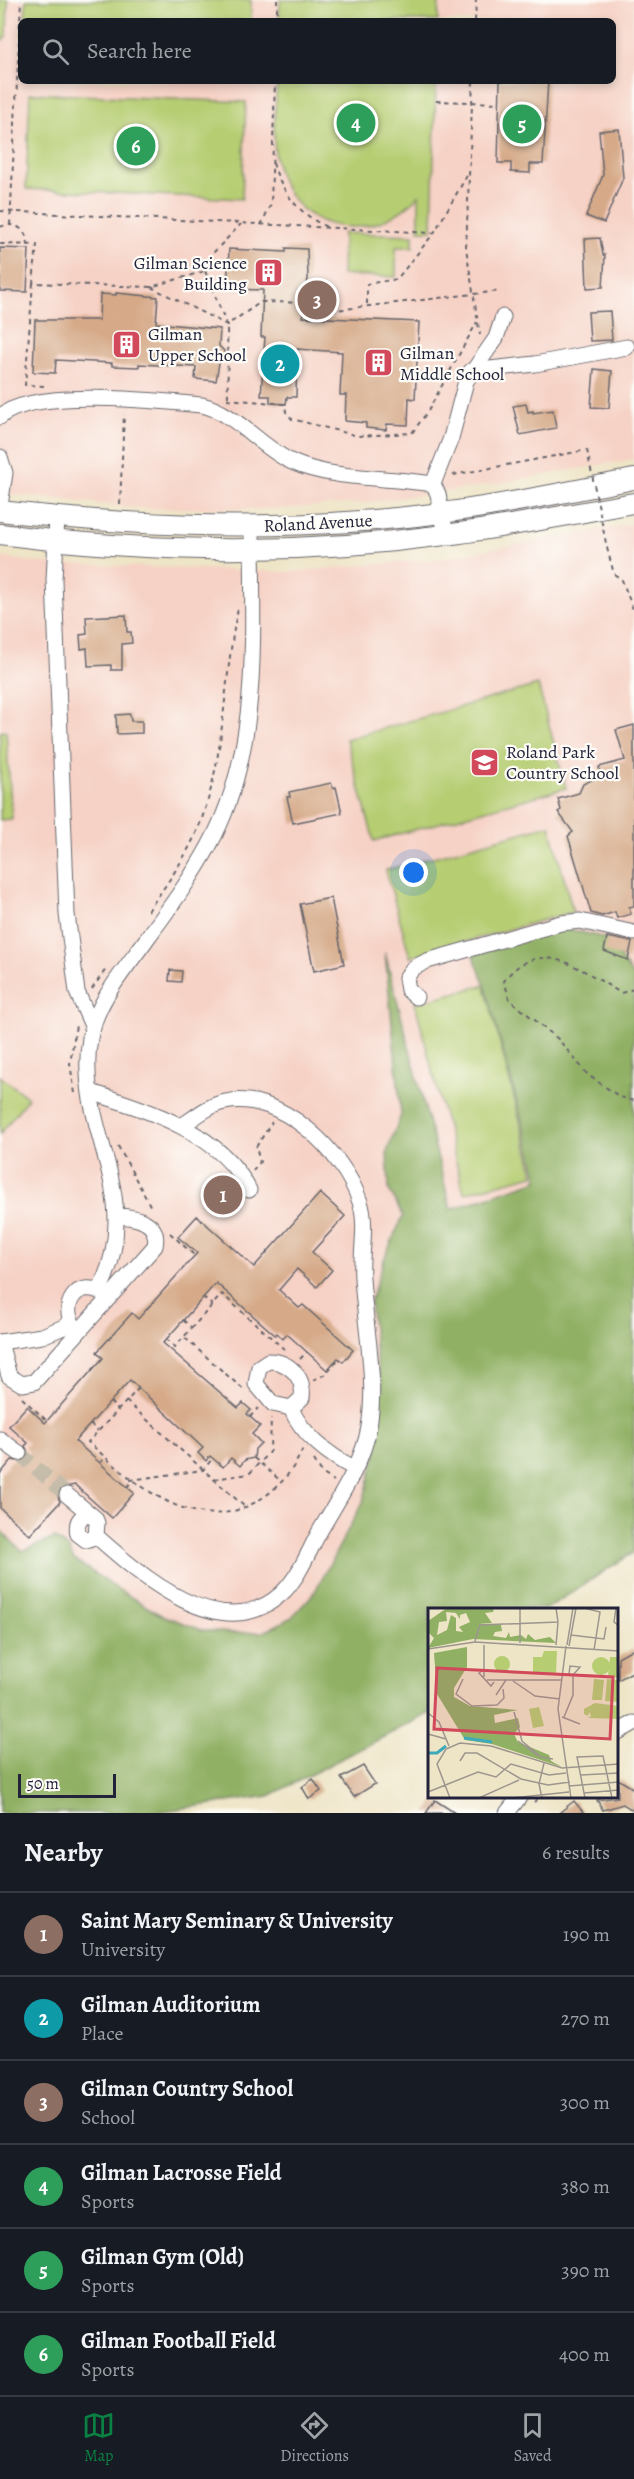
<!DOCTYPE html>
<style>
:root{--surface:#171b24;--page:#20242c;--text:#f1f3f6;--muted:#9ea1a6;--line:#363941;--accent:#0b8043}
body{margin:0;font-family:Alegreya,serif;background:var(--page);color:var(--text)}
.scale{position:absolute;left:18px;bottom:15px;width:98px;box-sizing:border-box;padding-left:6px;border:3px solid #22223b;border-top:0;font-size:16px;line-height:21px;white-space:nowrap;color:#22223b;-webkit-text-stroke:4px #fdfcf7;paint-order:stroke}
.you{position:absolute;left:414px;top:873px;width:21px;height:21px;margin:-15px;border:4px solid #fff;border-radius:50%;background:#1a73e8;box-shadow:0 0 0 9px #1a73e833}
.badge{display:grid;place-items:center;width:39px;height:39px;border-radius:50%;background:var(--accent);color:#fff;font-size:20px;font-weight:700}
.pin{position:absolute;translate:-50% -50%;border:3px solid #fff;box-shadow:0 2px 6px #0006}
.list{margin:0;padding:0;list-style:none}
h2{display:flex;justify-content:space-between;align-items:center;height:78px;margin:0;padding:0 24px;font-size:26px}
h2 small{font-size:20px;font-weight:400;color:var(--muted)}
.list li{display:grid;grid-template-columns:39px 1fr auto;gap:18px;align-items:center;box-sizing:border-box;height:84px;padding:0 24px;border-top:2px solid var(--line)}
.list b{display:block;font-size:22px;white-space:nowrap}
.list p{margin:0;font-size:20px;white-space:nowrap;color:var(--muted)}
.list em{font-size:20px;font-style:normal;color:var(--muted)}
.icon{flex:none;width:33px;height:33px;fill:none;stroke:currentColor;stroke-width:2;stroke-linecap:round;stroke-linejoin:round}
.map{position:relative;flex:none;width:634px;height:1813px;overflow:hidden}
.search{position:absolute;background:var(--surface);box-shadow:0 3px 9px #0003;left:18px;right:18px;top:18px;height:66px;display:flex;align-items:center;gap:15px;box-sizing:border-box;padding:0 21px;border-radius:9px;color:var(--muted);font-size:22px}
.sheet{height:582px;background:var(--surface)}
nav{display:flex;justify-content:space-around;align-items:center;box-sizing:border-box;height:84px;border-top:2px solid var(--line);background:var(--surface);font-size:16px;color:var(--muted)}
nav a{display:grid;justify-items:center;gap:3px}
nav .on{color:var(--accent)}
.map>svg:first-child{display:block}
.built{fill:#f6d1c5;fill-rule:evenodd}
.green{fill:#b6cd72;stroke:#6c7856;stroke-width:1.5}
.forest{fill:#90b064;stroke:#596950;stroke-width:1.5}
.building{fill:#d6aa89}
.lines{fill:none;stroke-linecap:round;stroke-linejoin:round}
.minor-tunnel{stroke:#c5bdaa;stroke-width:15;stroke-dasharray:15 8;stroke-linecap:butt}
.minor-casing{stroke:#69666c;stroke-width:17}
.major-casing{stroke:#69666c;stroke-width:22}
.path{stroke:#69666c;stroke-width:2;stroke-dasharray:4.5 4.5;stroke-linecap:butt}
.minor{stroke:#fff;stroke-width:15}
.major{stroke:#fff;stroke-width:20}
.path-bridge{stroke:#69666c;stroke-width:2;stroke-dasharray:4.5 4.5;stroke-linecap:butt}
.labels{text-anchor:middle;dominant-baseline:central;stroke-width:4.5;stroke-linejoin:round;paint-order:stroke}
.poi-label{font-size:18px;fill:#22223b;stroke:#fdfcf7;text-anchor:start}
.street-label{font-size:18px;fill:#22223b;stroke:#fdfcf7}
.inset-river{fill:none;stroke:#3daabc;stroke-width:3}
.inset-road{fill:none;stroke:#9c968e;stroke-width:1.5}
.view{fill:#d1495b;fill-opacity:0.15;stroke:#d1495b;stroke-width:3}
.inset-edge{fill:none;stroke:#22223b;stroke-width:3}
</style>
<div class="map">
<svg width="634" height="1813" viewBox="0 0 634 1813">
<rect width="100%" height="100%" fill="#fdfcf7"/>
<filter id="ink" filterUnits="userSpaceOnUse"><feTurbulence type="fractalNoise" baseFrequency=".0167" numOctaves="2"/><feDisplacementMap in="SourceGraphic" scale="12" xChannelSelector="R" yChannelSelector="G"/><feConvolveMatrix kernelMatrix="1 2 1 2 8 2 1 2 1" color-interpolation-filters="sRGB"/></filter>
<filter id="wash" filterUnits="userSpaceOnUse"><feTurbulence type="fractalNoise" baseFrequency=".008" numOctaves="4" result="noise"/><feDisplacementMap in="SourceGraphic" scale="24" xChannelSelector="R" yChannelSelector="G"/><feGaussianBlur stdDeviation="1.35" result="paint"/><feColorMatrix in="noise" values="0 0 0 0 0 0 0 0 0 0 0 0 0 0 0 0 0 1.4 0 .05"/><feComposite in="paint" operator="in"/></filter>
<g filter="url(#wash)">
<rect width="100%" height="100%" fill="#eee4c6"/>
<g class="built">
<path d="M0 0H634V459L470 488 363 503 277 509 141 508 0 493ZM21 21H613V81H21Z"/>
<polygon points="634,524 634,1552 546,1609 430,1609 430,1713 269,1796 149,1813 0,1813 0,557 40,563 288,572 436,559"/>
</g>
<g class="green">
<polygon points="0,0 8,0 7,36 0,42"/>
<polygon points="26,0 251,0 251,21 25,21"/>
<polygon points="280,0 439,0 438,21 279,21"/>
<path d="M277 81H436L432 230H419V195C377 243 301 238 279 173 270 145 276 110 277 81Z"/>
<polygon points="30,93 246,102 242,199 26,189"/>
<polygon points="343,233 413,235 413,247 396,247 396,277 342,275"/>
<polygon points="538,685 566,788 374,841 346,739"/>
<polygon points="6,731 12,819 0,820 0,732"/>
<polygon points="550,825 573,912 410,957 386,870"/>
<polygon points="485,985 534,1175 464,1193 415,1003"/>
<polygon points="0,1076 28,1098 0,1134"/>
</g>
<polygon class="forest" points="565,928 606,938 634,977 634,1552 546,1609 430,1609 430,1713 269,1796 149,1813 0,1813 0,1530 22,1551 55,1538 69,1549 73,1559 124,1593 159,1614 202,1630 232,1633 263,1632 291,1618 314,1593 363,1502 376,1454 379,1386 370,1302 386,1254 403,1216 389,1190 387,1151 401,1115 385,953 451,1209 538,1180 485,985 473,955"/>
<g id="blocks">
<g class="building">
<polygon points="500,81 548,81 543,164 530,164 530,173 511,172 511,163 498,163"/>
<polygon points="619,129 623,178 604,223 586,216 603,175 599,131"/>
<polygon points="600,238 603,255 605,255 603,287 587,288 585,239"/>
<polygon points="0,248 29,249 27,292 0,291"/>
<polygon points="286,248 307,249 308,278 303,317 419,322 415,399 409,398 408,425 387,424 386,430 366,428 366,423 345,421 346,395 340,395 342,352 297,349 296,397 287,397 286,404 270,403 270,396 261,396 265,337 261,337 263,290 227,289 229,249 286,252"/>
<polygon points="116,293 158,297 156,323 220,329 219,346 224,351 224,358 219,363 216,381 195,379 196,367 139,364 139,367 112,366 112,363 56,360 55,373 33,372 35,320 99,320 100,294 116,295"/>
<polygon points="610,311 612,340 590,341 588,312"/>
<polygon points="594,369 612,371 609,408 591,407"/>
<polygon points="526,404 528,412 533,411 533,413 553,410 556,428 520,435 513,406"/>
<polygon points="126,615 127,632 131,632 132,643 122,644 122,670 111,670 111,665 88,666 87,648 81,649 80,635 87,634 86,617"/>
<polygon points="130,714 131,721 142,721 142,733 117,734 116,715"/>
<polygon points="634,725 634,906 629,907 631,914 617,918 615,912 602,916 591,913 568,836 573,832 558,812 561,810 558,799 579,793 583,784 596,778 595,776 600,772 599,767 625,760 616,730"/>
<polygon points="331,783 333,788 336,787 342,813 293,823 287,797 290,797 289,792"/>
<polygon points="331,898 344,964 314,971 300,904"/>
<polygon points="607,937 632,942 628,960 604,951"/>
<polygon points="170,970 182,971 181,982 169,981"/>
<polygon points="320,1193 345,1216 312,1252 332,1270 317,1287 297,1269 279,1290 299,1308 303,1305 353,1350 343,1362 338,1358 327,1370 287,1334 283,1339 277,1333 275,1335 216,1283 163,1343 238,1408 243,1403 251,1410 247,1414 260,1426 252,1434 261,1443 255,1449 254,1458 245,1460 240,1466 231,1458 223,1467 210,1456 206,1461 198,1453 203,1448 130,1380 75,1441 134,1493 112,1518 75,1485 60,1488 57,1494 60,1502 30,1535 0,1508 0,1474 12,1460 22,1462 29,1454 25,1446 28,1443 9,1426 27,1406 45,1423 103,1358 97,1352 132,1313 138,1319 197,1253 178,1237 197,1216 254,1267"/>
<polygon points="634,1648 634,1671 618,1680 618,1657"/>
<polygon points="363,1766 375,1784 354,1797 341,1778"/>
<polygon points="313,1779 321,1791 309,1799 302,1787"/>
<polygon points="618,1779 634,1789 634,1811 623,1804 603,1810 597,1800 618,1797"/>
<polygon points="435,1800 455,1813 426,1813"/>
<polygon points="574,1801 584,1813 559,1813"/>
</g>
</g>
</g>
<g filter="url(#ink)">
<use href="#blocks" fill-opacity="0" stroke="#69666c" stroke-width="1.5"/>
<g class="lines">
<polyline class="minor-tunnel" points="19,1453 67,1495"/>
<defs>
<g id="minor">
<polyline points="471,371 535,364 627,347"/>
<path d="M0 417C31 387 158 401 202 405 236 413 260 447 292 462 332 480 389 477 433 484"/>
<polyline points="0,457 5,473 0,506"/>
<polyline points="433,484 451,438 466,381 496,338 503,317"/>
<polyline points="433,484 438,494 446,535"/>
<polyline points="57,517 54,580 67,914 77,992 93,1028"/>
<polyline points="416,997 408,990 406,978 413,968 427,961 561,923 580,921 634,933"/>
<path d="M91 1092C147 1110 221 1132 249 1190"/>
<path d="M99 1291C148 1194 74 1129 90 1038 97 1000 124 971 146 940 168 910 191 879 209 846 262 750 252 633 252 526"/>
<path d="M78 1331C55 1307 79 1275 105 1295"/>
<path d="M0 1342 9 1376 22 1384 34 1382 155 1246C160 1222 137 1217 118 1216"/>
<polyline points="0,1342 42,1336 71,1324"/>
<path d="M268 1361C289 1361 305 1377 302 1398L291 1408 273 1404 256 1384 259 1367Z"/>
<path d="M291 1408C301 1434 330 1456 354 1468"/>
<polyline points="0,1439 19,1453"/>
<path d="M67 1495 95 1518 97 1523 96 1536 86 1540 78 1534C76 1525 78 1518 87 1514"/>
<path d="M96 1536C139 1574 222 1648 281 1594 299 1578 309 1550 321 1529 339 1498 363 1463 369 1427 377 1378 365 1327 362 1278 360 1254 368 1225 360 1202 344 1152 280 1090 225 1102 209 1105 195 1117 182 1126"/>
<polyline points="618,1732 634,1723"/>
<polyline points="507,1813 520,1796"/>
</g>
<g id="major">
<path d="M0 511C147 528 294 532 441 513 506 505 570 491 634 479"/>
<path d="M0 534C148 553 297 555 445 535 509 527 571 514 634 503"/>
</g>
</defs>
<use href="#minor" class="minor-casing"/>
<use href="#major" class="major-casing"/>
<g class="path">
<polyline points="277,21 277,0"/>
<polyline points="475,21 476,0"/>
<polyline points="473,81 466,248 480,335"/>
<polyline points="436,101 499,103"/>
<path d="M273 163C282 193 299 214 327 227"/>
<polyline points="0,211 434,233"/>
<polyline points="10,225 21,0"/>
<polyline points="261,225 271,204 275,81"/>
<path d="M0 227C15 221 27 229 28 245"/>
<polyline points="0,244 37,245 33,283 151,287 205,271 214,252 241,224"/>
<polyline points="205,271 227,325 228,399"/>
<polyline points="33,283 25,385 44,386"/>
<polyline points="151,287 227,325 261,302 324,303 335,310 500,291"/>
<polyline points="367,304 367,284 397,279 434,233 469,172"/>
<polyline points="227,399 285,404 286,412 292,419 358,436 412,433 428,411 477,322"/>
<polyline points="453,475 587,450"/>
<polyline points="120,504 124,414"/>
<polyline points="607,548 614,574 622,580 634,612"/>
<path d="M148 911C167 883 189 854 201 821 226 754 223 678 238 608"/>
<polyline points="92,989 106,969"/>
<path d="M634 989 621 993C584 972 539 933 504 981L510 1000 558 1039 588 1075 620 1097 634 1101"/>
<polyline points="75,1093 70,1064 76,1025"/>
<polyline points="118,1146 152,1209"/>
<polyline points="253,1171 260,1162 256,1147 272,1122"/>
<polyline points="170,1233 195,1256"/>
<polyline points="203,1297 212,1305"/>
<polyline points="183,1320 192,1328"/>
<polyline points="185,1338 244,1390"/>
<polyline points="166,1339 175,1347 222,1294 284,1349"/>
<polyline points="300,1359 307,1352"/>
<polyline points="313,1380 324,1375 339,1359"/>
<path d="M139 1388 88 1442C133 1482 195 1540 259 1500 279 1488 294 1470 303 1448"/>
<polyline points="22,1398 47,1421"/>
<polyline points="126,1401 245,1507"/>
<polyline points="110,1402 118,1410"/>
<polyline points="250,1417 258,1408"/>
<polyline points="90,1424 98,1431"/>
<polyline points="254,1458 282,1482"/>
<polyline points="314,1460 323,1474 334,1481"/>
<polyline points="100,1463 105,1458"/>
<polyline points="214,1479 249,1474 270,1451 271,1418"/>
<polyline points="130,1480 203,1470 213,1458"/>
<polyline points="127,1487 132,1481"/>
<polyline points="534,1802 541,1796"/>
</g>
<use href="#minor" class="minor"/>
<use href="#major" class="major"/>
<polyline class="path-bridge" points="587,450 607,548"/>
</g>
</g>
<defs>
<symbol id="building-square" viewBox="-11 -11 22 22"><rect x="-9" y="-9" width="18" height="18" rx="4" fill="#d1495b" stroke="#fdfcf7"/><path d="M-4-6H4V6H1V3H-1V6H-4ZM-2.5-4.3h1.7v1.8h-1.7ZM.8-4.3h1.7v1.8H.8ZM-2.5-1h1.7V.8h-1.7ZM.8-1h1.7V.8H.8Z" fill="#fff"/></symbol>
<symbol id="school-square" viewBox="-11 -11 22 22"><rect x="-9" y="-9" width="18" height="18" rx="4" fill="#d1495b" stroke="#fdfcf7"/><path d="M0-5L7-2L0 1L-7-2ZM-4 1L0 2.5L4 1V4Q0 6-4 4Z" fill="#fff"/></symbol>
</defs>
<g fill-rule="evenodd">
<use href="#building-square" x="252" y="256" width="33" height="33"/>
<use href="#building-square" x="110" y="328" width="33" height="33"/>
<use href="#building-square" x="362" y="346" width="33" height="33"/>
<use href="#school-square" x="468" y="746" width="33" height="33"/>
</g>
<g class="labels">
<g class="poi-label">
<text x="247" y="263" text-anchor="end">Gilman Science<tspan x="247" dy="21">Building</tspan></text>
<text x="148" y="334">Gilman<tspan x="148" dy="21">Upper School</tspan></text>
<text x="400" y="353">Gilman<tspan x="400" dy="21">Middle School</tspan></text>
<text x="506" y="752">Roland Park<tspan x="506" dy="21">Country School</tspan></text>
</g>
<g class="street-label">
<text transform="translate(318 523) rotate(-3)">Roland Avenue</text>
</g>
</g>
<g transform="translate(428 1608)">
<rect width="190" height="190" fill="#eee4c6"/>
<path d="M116 43H129L128 65 105 66V49H114ZM66 56a8 8 0 1 1 16 0a8 8 0 1 1-16 0ZM182 49H190V70L180 68ZM164 58a9 9 0 1 1 18 0a9 9 0 1 1-18 0ZM166 71 176 72 174 92H164ZM179 71 190 72V94L177 93ZM167 95 190 98V111L160 110 163 108 161 104 160 108 156 106V101ZM111 99 116 118 105 120 101 101Z" fill="#b6cd72"/>
<path d="M19 0H66L65 4 57 5 64 15 50 16 73 17 74 23 67 24 65 28 78 30 81 24 82 29 93 27 98 31 100 26 107 32 122 29 128 35 45 31 0 40 6 30 0 24V13ZM18 4 28 5 32 11V7L38 5 42 14 31 19 35 24 28 23V10L23 7 19 22 9 27 11 14 19 13ZM39 39V59L26 80V89L42 98 90 102 66 107 67 115 90 110 92 119 86 126 90 134 121 147 123 153 134 159 64 136 37 132 9 86 6 45Z" fill="#90b064" fill-rule="evenodd"/>
<path class="inset-river" d="M36 130 64 134M0 145H9L18 138"/>
<path class="inset-road" d="M92 0V35M156 0 172 4 166 42M188 0 186 14 191 18M143 27 176 31 178 19M47 33 52 17 130 14 128 0M128 37 130 14M139 37 145 0M138 38 130 101 143 190M141 38 148 0M0 41 47 34 191 43M55 62 51 65 63 78 66 74M141 66 142 58 152 59 145 67M56 69V37M35 71 28 86 44 98 69 97 76 90 75 81M59 72H134M85 73 107 88 132 91M68 87 78 72M86 104 94 133 113 149 125 151M0 105 11 114 21 138M134 109 152 116M136 109 145 87V67M0 126 18 131M90 133 112 149M32 153 37 145H49L93 171 120 177 142 174M177 157 184 190M153 167 191 165M141 178 191 174M0 184 50 164 68 169 83 156 121 167 138 165M156 185 191 182M22 190 9 156 18 141 32 135 63 138 134 160 191 156M51 190 91 172M84 190 141 184M114 190 111 176 116 155M157 190 149 149 175 148 177 157"/>
<path class="view" d="M9 60 185 69 182 131 6 121Z"/>
<rect width="190" height="190" class="inset-edge"/>
</g>
</svg>
<div class="scale">50 m</div>
<div class="you"></div>
<div class="pin badge" style="left:223px;top:1195px;background:#8d6e63">1</div>
<div class="pin badge" style="left:280px;top:364px;background:#0f9aa8">2</div>
<div class="pin badge" style="left:317px;top:300px;background:#8d6e63">3</div>
<div class="pin badge" style="left:356px;top:123px;background:#2e9e5b">4</div>
<div class="pin badge" style="left:522px;top:124px;background:#2e9e5b">5</div>
<div class="pin badge" style="left:136px;top:146px;background:#2e9e5b">6</div>
<div class="search"><svg class="icon" aria-label="search" viewBox="0 0 24 24"><circle cx="10" cy="10" r="6"/><path d="M15 15l6 6"/></svg>Search here</div>
</div>
<section class="sheet">
<h2>Nearby<small>6 results</small></h2>
<ul class="list">
<li><span class="badge" style="background:#8d6e63">1</span><div><b>Saint Mary Seminary &amp; University</b><p>University</p></div><em>190 m</em></li>
<li><span class="badge" style="background:#0f9aa8">2</span><div><b>Gilman Auditorium</b><p>Place</p></div><em>270 m</em></li>
<li><span class="badge" style="background:#8d6e63">3</span><div><b>Gilman Country School</b><p>School</p></div><em>300 m</em></li>
<li><span class="badge" style="background:#2e9e5b">4</span><div><b>Gilman Lacrosse Field</b><p>Sports</p></div><em>380 m</em></li>
<li><span class="badge" style="background:#2e9e5b">5</span><div><b>Gilman Gym (Old)</b><p>Sports</p></div><em>390 m</em></li>
<li><span class="badge" style="background:#2e9e5b">6</span><div><b>Gilman Football Field</b><p>Sports</p></div><em>400 m</em></li>
</ul>
</section>
<nav>
<a class="on"><svg class="icon" aria-label="map" viewBox="0 0 24 24"><path d="M3 6l6-2 6 2 6-2v14l-6 2-6-2-6 2zM9 4v14M15 6v14"/></svg>Map</a>
<a><svg class="icon" aria-label="directions" viewBox="0 0 24 24"><path d="M12 3l9 9-9 9-9-9zM9 14v-3h6M13 9l2 2-2 2"/></svg>Directions</a>
<a><svg class="icon" aria-label="saved" viewBox="0 0 24 24"><path d="M7 4h10v16l-5-4-5 4z"/></svg>Saved</a>
</nav>
